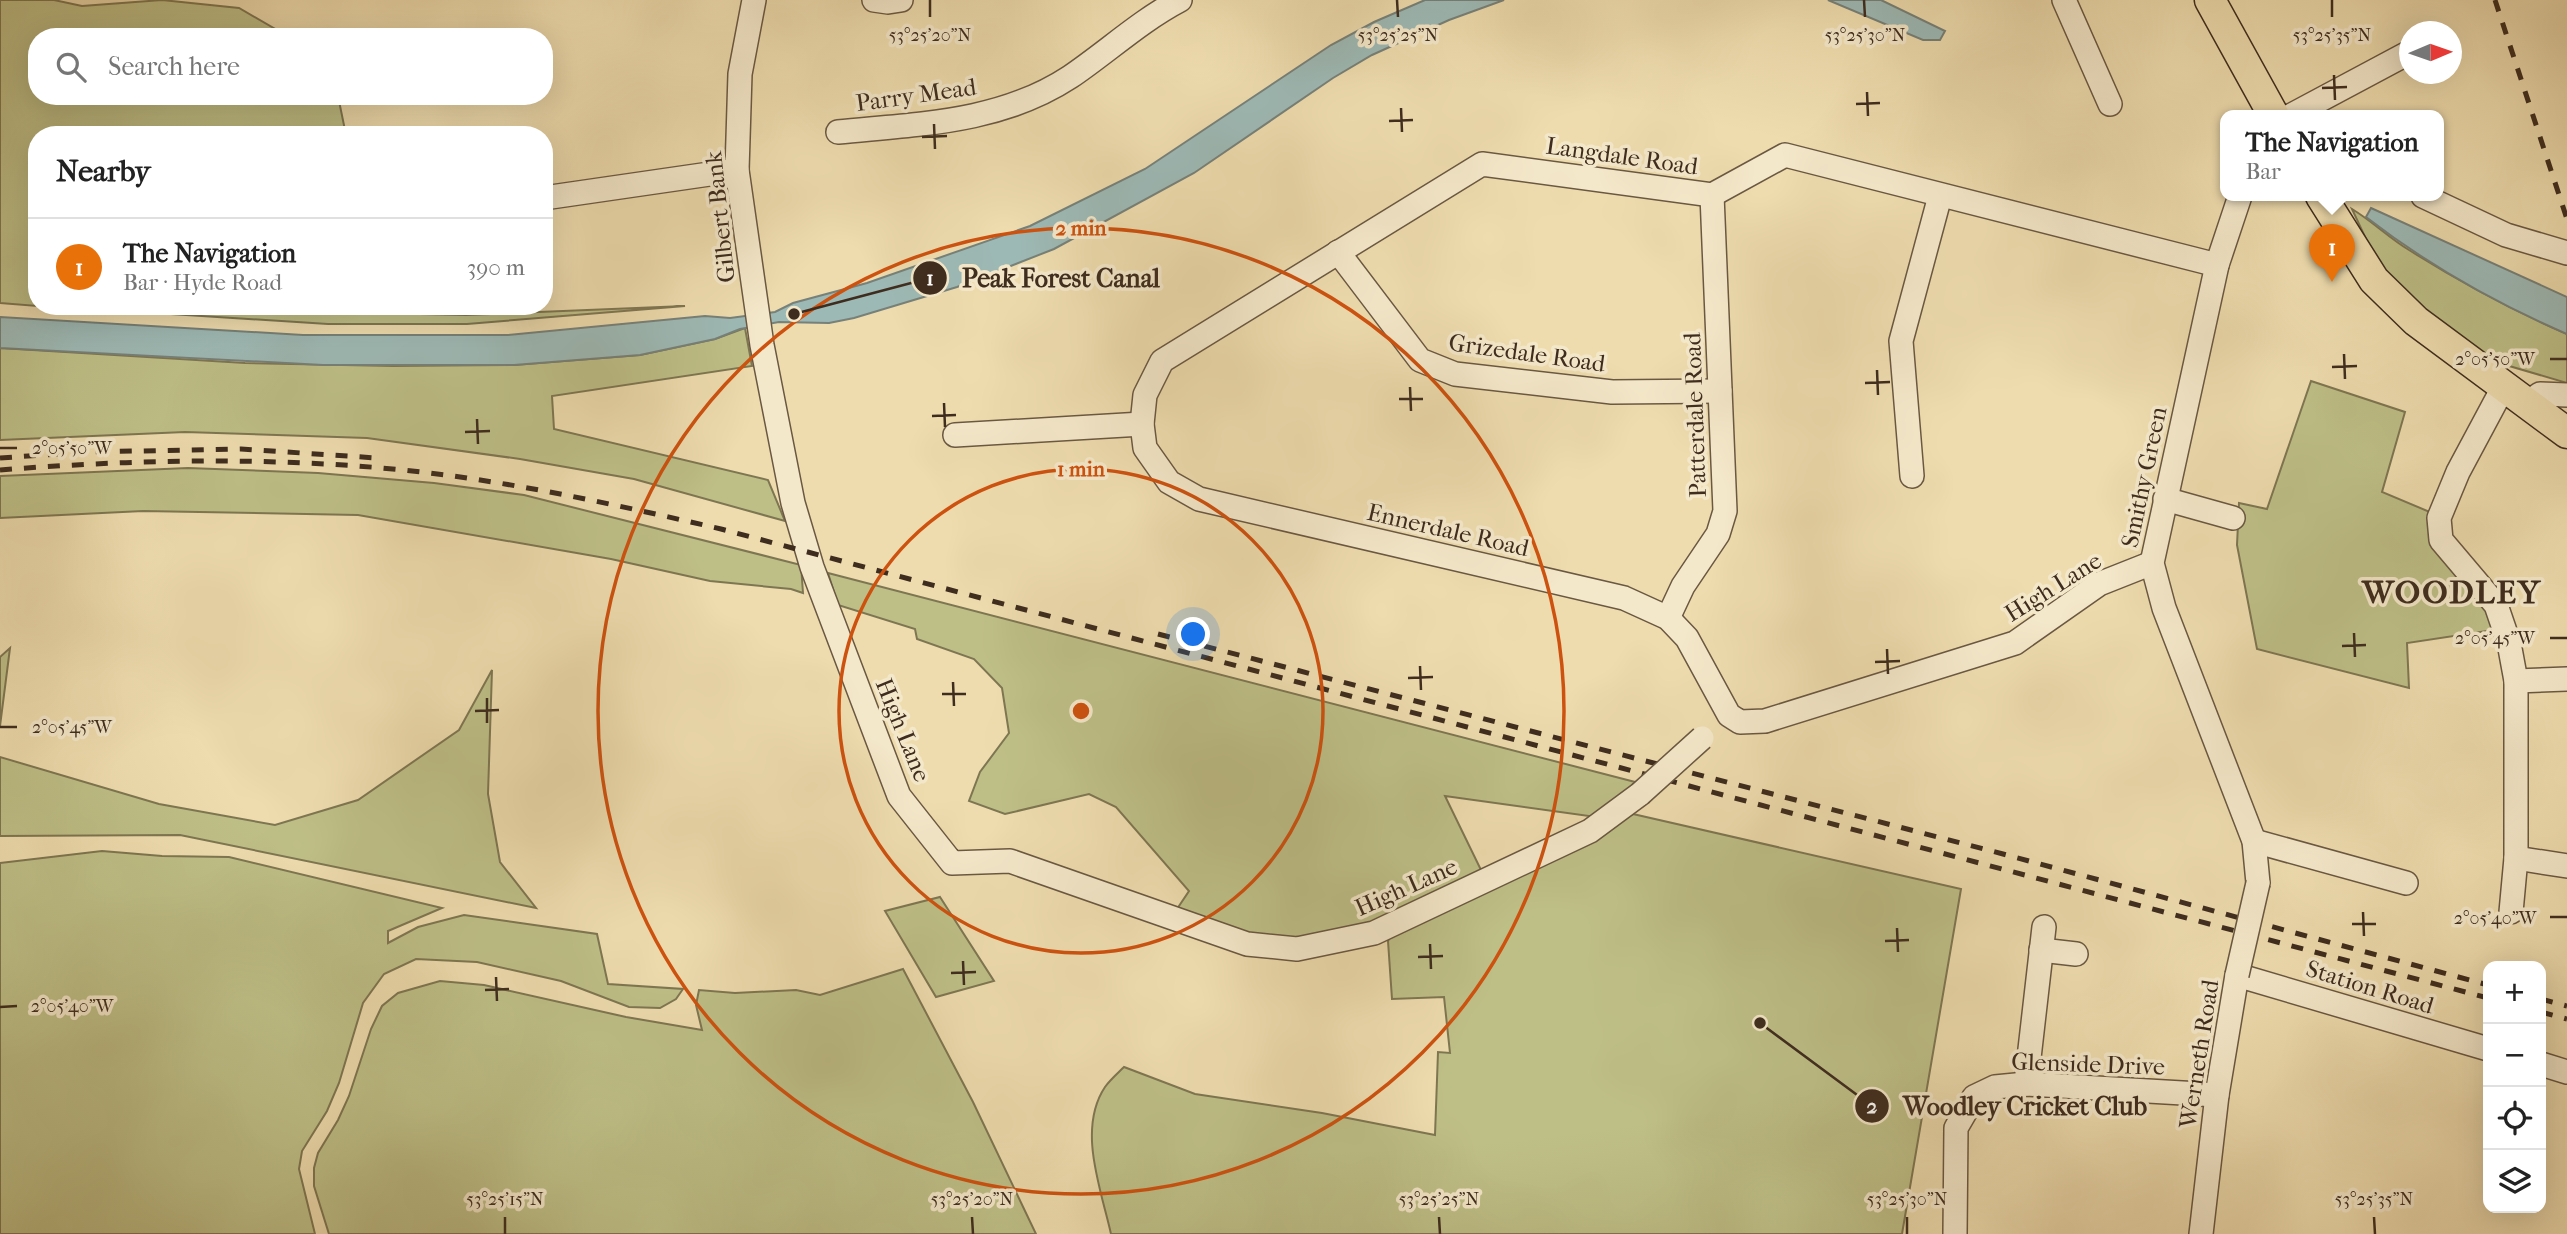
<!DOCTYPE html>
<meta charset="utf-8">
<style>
:root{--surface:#fff;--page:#f2f2f2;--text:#222;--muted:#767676;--line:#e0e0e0;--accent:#111827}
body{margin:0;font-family:"IM FELL French Canon",serif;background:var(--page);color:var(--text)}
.controls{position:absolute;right:21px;bottom:21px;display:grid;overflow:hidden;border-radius:14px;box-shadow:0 7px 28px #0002}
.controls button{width:63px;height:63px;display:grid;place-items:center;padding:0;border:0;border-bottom:2px solid var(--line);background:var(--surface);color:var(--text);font:35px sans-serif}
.compass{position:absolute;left:2399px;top:21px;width:63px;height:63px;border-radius:50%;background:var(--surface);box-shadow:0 7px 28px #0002;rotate:88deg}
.you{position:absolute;left:1194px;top:635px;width:24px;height:24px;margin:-18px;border:5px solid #fff;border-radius:50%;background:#1a73e8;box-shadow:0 0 0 10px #1a73e833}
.badge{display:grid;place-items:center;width:46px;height:46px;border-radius:50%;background:var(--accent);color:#fff;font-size:23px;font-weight:700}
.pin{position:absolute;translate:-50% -58px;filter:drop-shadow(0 2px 4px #0008)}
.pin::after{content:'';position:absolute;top:37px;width:24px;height:21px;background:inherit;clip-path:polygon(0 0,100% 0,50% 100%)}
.popup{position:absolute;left:2220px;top:110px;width:224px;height:91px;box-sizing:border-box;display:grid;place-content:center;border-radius:14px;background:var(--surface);filter:drop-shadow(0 2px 5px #0005);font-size:23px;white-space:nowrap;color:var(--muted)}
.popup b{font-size:26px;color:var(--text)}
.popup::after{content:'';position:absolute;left:50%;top:100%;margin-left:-14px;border:14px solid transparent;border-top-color:var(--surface)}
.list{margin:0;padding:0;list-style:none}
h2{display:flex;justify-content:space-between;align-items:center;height:91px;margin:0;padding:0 28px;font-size:30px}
h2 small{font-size:23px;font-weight:400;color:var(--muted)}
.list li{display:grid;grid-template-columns:46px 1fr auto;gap:21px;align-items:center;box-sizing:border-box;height:98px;padding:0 28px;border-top:2px solid var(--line)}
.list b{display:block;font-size:26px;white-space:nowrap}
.list p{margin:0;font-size:23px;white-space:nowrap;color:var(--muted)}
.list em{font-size:23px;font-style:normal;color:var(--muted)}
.icon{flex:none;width:38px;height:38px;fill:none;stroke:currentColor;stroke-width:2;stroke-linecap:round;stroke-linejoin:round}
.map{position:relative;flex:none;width:2567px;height:1234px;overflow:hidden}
.search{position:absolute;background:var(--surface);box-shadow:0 7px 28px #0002;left:28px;top:28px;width:525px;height:77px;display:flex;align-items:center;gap:18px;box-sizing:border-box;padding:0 24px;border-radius:28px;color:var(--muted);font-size:26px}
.panel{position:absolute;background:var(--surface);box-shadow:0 7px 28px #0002;left:28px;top:126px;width:525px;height:189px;border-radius:28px}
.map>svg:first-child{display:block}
.green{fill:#bebf87;stroke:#7e7652;stroke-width:2}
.water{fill:#9db9b5;stroke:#778179;stroke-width:2}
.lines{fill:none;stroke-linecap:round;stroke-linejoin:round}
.minor-casing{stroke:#6a5842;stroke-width:26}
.major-casing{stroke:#3e2c1e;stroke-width:33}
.minor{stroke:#f4e8ca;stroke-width:23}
.major{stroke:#eedcae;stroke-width:30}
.rail{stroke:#3e2c1e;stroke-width:5;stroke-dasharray:12 12;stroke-linecap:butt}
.minor-bridge-casing{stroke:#6a5842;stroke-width:26;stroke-linecap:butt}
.minor-bridge{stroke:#f4e8ca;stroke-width:23}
.ticks{fill:none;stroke:#3e2c1e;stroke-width:2.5}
.ring{fill:none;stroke:#ce520f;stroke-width:3.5}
.labels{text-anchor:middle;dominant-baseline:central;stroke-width:7;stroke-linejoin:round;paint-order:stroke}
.street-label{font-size:24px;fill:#3e2c1e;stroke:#f4e8ca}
.district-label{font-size:32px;font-weight:bold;letter-spacing:2px;fill:#3e2c1e;stroke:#f4e8ca}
.ticks-label{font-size:18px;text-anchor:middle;fill:#3e2c1e;stroke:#f4e8ca;stroke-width:7;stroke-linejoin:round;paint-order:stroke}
.centre{fill:#ce520f;stroke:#f4e8ca;stroke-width:3.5}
.ring-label{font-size:21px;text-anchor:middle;font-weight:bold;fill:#ce520f;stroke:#f4e8ca;stroke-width:7;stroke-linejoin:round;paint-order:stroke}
.leader{fill:none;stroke:#3e2c1e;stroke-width:2.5}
.callout-dot{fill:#3e2c1e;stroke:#f4e8ca;stroke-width:2.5}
.mark-label{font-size:21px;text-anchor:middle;font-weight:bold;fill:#fff}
.callout-label{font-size:26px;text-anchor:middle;font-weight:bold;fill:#3e2c1e;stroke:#f4e8ca;stroke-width:7;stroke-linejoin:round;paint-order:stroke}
</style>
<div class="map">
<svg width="2567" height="1234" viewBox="0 0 2567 1234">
<rect width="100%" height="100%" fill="#eedcae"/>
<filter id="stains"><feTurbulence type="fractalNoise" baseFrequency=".00286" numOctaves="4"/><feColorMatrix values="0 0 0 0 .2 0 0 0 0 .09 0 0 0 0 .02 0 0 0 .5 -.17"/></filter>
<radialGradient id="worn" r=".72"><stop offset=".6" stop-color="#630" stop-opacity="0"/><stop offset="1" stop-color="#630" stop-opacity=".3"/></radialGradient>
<g class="green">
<polygon points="0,0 54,0 82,6 162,0 239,8 289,37 37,37 37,96 338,96 346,135 37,135 37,306 0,303"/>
<path d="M2352 209C2372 221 2389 238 2409 250 2460 282 2512 310 2567 334V383L2499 363 2469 346 2390 280 2366 239Z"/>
<polygon points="46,306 373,306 375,313 466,315 685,306 467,324 328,324"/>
<polygon points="745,328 752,366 552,396 554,429 768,480 785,521 634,479 520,459 367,438 185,432 0,440 0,348 245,363 393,366 514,365 640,355 715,339"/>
<polygon points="2311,381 2405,412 2382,492 2437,515 2500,629 2407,643 2409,688 2257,649 2237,545 2239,503 2267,509"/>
<polygon points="188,468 318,473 434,483 524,495 801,565 803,593 791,589 710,581 611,559 358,515 143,511 0,518 0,476"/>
<path d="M828 573 1639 783 1596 817 1445 796 1482 872C1409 906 1327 956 1243 933 1220 927 1199 917 1177 909L1189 891 1116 807 1089 794 1005 814 969 801 980 772 1009 733 1002 688 974 659 917 639 915 629 838 605Z"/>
<polygon points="10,648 0,726 0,657"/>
<polygon points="492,670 488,794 500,862 536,908 180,835 0,836 0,757 159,804 275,825 358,800 459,730"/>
<path d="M1633 814 1961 889 1902 1234H1111C1101 1189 1077 1129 1105 1087 1110 1080 1118 1073 1124 1067L1195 1094 1322 1113 1435 1135 1438 1052 1450 1053 1444 997 1392 999 1388 941 1390 937Z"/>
<polygon points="102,851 162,856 229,857 442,908 388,931 388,943 418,927 464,915 597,934 608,984 683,989 676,999 660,1008 629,1007 561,981 477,962 416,959 384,974 363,1003 339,1083 327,1111 302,1151 299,1169 315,1234 0,1234 0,863"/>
<polygon points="940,897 994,981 936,997 885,911"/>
<polygon points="903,969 973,1102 1036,1234 329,1234 314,1186 314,1168 318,1153 338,1120 349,1096 371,1029 382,1006 398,993 440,981 484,985 626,1017 702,1030 696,1005 699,990 735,993 796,990 820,995"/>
</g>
<g class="water">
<polygon points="1425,0 1504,0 1449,20 1372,55 1333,78 1194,173 1054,249 957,287 854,318 829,323 779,322 740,329 715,339 640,355 514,365 323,365 0,348 0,317 303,335 508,335 705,316 730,318 775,312 793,303 867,283 1030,226 1145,169 1331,45 1374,22"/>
<polygon points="1828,0 1881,0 1945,31 1940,40 1923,40"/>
<path d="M2371 208 2567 297V334C2495 303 2428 265 2366 217Z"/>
</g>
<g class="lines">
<defs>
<g id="minor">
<polyline points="754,0 740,74 737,170 762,345 793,503 812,567 899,796 952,863 1010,861 1247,944 1297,949 1374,933 1590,831 1640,794"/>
<polyline points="874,0 888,2 901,0"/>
<polyline points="2064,0 2110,104"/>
<polyline points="2290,116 2410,52"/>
<path d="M838 132C918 124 1000 123 1070 77 1107 52 1140 21 1180 0"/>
<polyline points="2240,196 2217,265 2152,563 2164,608 2254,841 2258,883"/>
<polyline points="2423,196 2506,235 2567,253"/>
<polyline points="544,198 737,170"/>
<polyline points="1338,252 1420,360 1455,374 1612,392 1720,391"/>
<polyline points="2504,386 2458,472 2439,518 2441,540 2496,605 2509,643 2516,681 2516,858 2511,912"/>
<polyline points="2527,403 2540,394 2567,395"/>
<polyline points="955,435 1142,424"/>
<polyline points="1912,476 1901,341 1940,196"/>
<polyline points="2165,499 2233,518"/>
<polyline points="2152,563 2099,584 2015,643 1765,721 1740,722 1729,715 1687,638 1668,618 1624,598 1199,499 1169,482 1145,448 1142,424 1145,395 1162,361 1482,164 1712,195 1785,155 2217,265"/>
<polyline points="1668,618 1683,586 1718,534 1725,511 1712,195"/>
<polyline points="2516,681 2567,679"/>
<polyline points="2254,841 2406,883"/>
<polyline points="2516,858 2567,866"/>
<polyline points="2041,950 2076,954"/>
<polyline points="2541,1064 2567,1072"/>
<polyline points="2026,1084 2044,927"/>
<polyline points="1955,1234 1956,1128 1974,1097 1995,1087 2026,1084 2217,1095"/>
<polyline points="2201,1234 2217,1095 2237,975 2488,1049"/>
</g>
<g id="major">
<polyline points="2210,0 2274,116"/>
<polyline points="2321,196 2374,280 2416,321 2567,433"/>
</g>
</defs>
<use href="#minor" class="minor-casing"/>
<use href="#major" class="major-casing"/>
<use href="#minor" class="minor"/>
<use href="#major" class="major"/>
<g class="rail">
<polyline points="2495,0 2567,219"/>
<polyline points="0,458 86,452 241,449 377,458"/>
<path d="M0 470C127 460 255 457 382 468 496 478 609 503 721 529L2488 998"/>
<polyline points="1158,634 2003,854 2488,985"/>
<polyline points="2541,999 2567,1006"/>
<polyline points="2541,1012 2567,1019"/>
</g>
<defs>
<g id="minor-bridge">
<polyline points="1640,794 1702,738"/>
<polyline points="2237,975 2258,883"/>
</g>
</defs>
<use href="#minor-bridge" class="minor-bridge-casing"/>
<use href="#minor-bridge" class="minor-bridge"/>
</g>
<path class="ticks" d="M930 0V17M1397 0 1398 17M1864 0 1865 17M2332 0V17M2334 75 2335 100M2322 88 2347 87M1867 92 1868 116M1856 104 1880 103M1401 108 1402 132M1389 121 1413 120M934 124 935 149M922 137 947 136M2344 354 2345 379M2550 359H2567M2332 367 2357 366M1877 370 1878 395M1865 383 1890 382M1410 387 1411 411M1399 399H1423M944 403 945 427M932 416 956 415M477 419 478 444M465 432 490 431M0 448H17M2354 633 2355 657M2550 638H2567M2342 646 2366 645M1887 649 1888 674M1875 662 1900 661M1420 666 1421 690M1408 678 1433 677M953 682 954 706M942 694H966M487 698V723M475 711 499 710M0 727H17M2363 912 2364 936M2550 917H2567M2352 924H2376M1897 928 1898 952M1885 941 1909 940M1430 944 1431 969M1418 957 1443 956M963 961 964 985M951 973 976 972M496 977 497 1001M485 990 509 989M0 1007 17 1006M505 1217V1234M972 1217 973 1234M1439 1217 1440 1234M1907 1217V1234M2374 1217 2375 1234"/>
<g class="ring">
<circle cx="1081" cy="711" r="242"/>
<circle cx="1081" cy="711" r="483"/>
</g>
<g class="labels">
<g class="street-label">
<text transform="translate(916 95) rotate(-8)">Parry Mead</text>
<text transform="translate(1622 156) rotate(8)">Langdale Road</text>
<text transform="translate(720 217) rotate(-96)">Gilbert Bank</text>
<text transform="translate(1527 353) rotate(8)">Grizedale Road</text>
<text transform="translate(1695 415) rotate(-92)">Patterdale Road</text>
<text transform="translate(2144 477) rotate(-78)">Smithy Green</text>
<text transform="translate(1448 530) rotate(13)">Ennerdale Road</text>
<text transform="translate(2053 587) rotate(-32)">High Lane</text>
<text transform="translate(903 730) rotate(68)">High Lane</text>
<text transform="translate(1406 887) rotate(-24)">High Lane</text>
<text transform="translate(2370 987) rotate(17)">Station Road</text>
<text transform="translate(2199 1054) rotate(-81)">Werneth Road</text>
<text transform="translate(2088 1064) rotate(2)">Glenside Drive</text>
</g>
<g class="district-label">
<text x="2452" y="592">WOODLEY</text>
</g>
</g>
<g class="ticks-label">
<text x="930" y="41">53°25'20"N</text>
<text x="1398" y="41">53°25'25"N</text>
<text x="1865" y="41">53°25'30"N</text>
<text x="2332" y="41">53°25'35"N</text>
<text x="2495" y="365">2°05'50"W</text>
<text x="72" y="454">2°05'50"W</text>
<text x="2495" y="644">2°05'45"W</text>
<text x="72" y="733">2°05'45"W</text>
<text x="2495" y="924">2°05'40"W</text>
<text x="72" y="1012">2°05'40"W</text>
<text x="505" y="1205">53°25'15"N</text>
<text x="972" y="1205">53°25'20"N</text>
<text x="1439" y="1205">53°25'25"N</text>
<text x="1907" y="1205">53°25'30"N</text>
<text x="2374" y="1205">53°25'35"N</text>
</g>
<circle cx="1081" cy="711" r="10" class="centre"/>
<g class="ring-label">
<text x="1081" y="235">2 min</text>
<text x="1081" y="476">1 min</text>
</g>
<path class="leader" d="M794 314L930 278M1760 1023L1872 1106"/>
<g class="callout-dot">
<circle cx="794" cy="314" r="7"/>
<circle cx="1760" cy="1023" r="7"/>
<circle cx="930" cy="278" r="18"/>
<circle cx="1872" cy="1106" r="18"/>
</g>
<g class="mark-label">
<text x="930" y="285">1</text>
<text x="1872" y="1113">2</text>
</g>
<g class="callout-label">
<text x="1061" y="287">Peak Forest Canal</text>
<text x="2025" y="1115">Woodley Cricket Club</text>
</g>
<rect width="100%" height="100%" filter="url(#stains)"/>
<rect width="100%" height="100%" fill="url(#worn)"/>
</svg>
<div class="controls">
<button>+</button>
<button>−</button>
<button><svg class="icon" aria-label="locate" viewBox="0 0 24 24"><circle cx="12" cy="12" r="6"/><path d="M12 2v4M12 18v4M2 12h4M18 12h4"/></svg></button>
<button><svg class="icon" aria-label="layers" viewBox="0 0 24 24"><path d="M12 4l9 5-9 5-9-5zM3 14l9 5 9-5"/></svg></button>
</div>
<svg class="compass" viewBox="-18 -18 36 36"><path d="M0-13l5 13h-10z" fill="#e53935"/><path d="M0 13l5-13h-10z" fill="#767676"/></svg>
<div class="you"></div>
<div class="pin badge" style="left:2332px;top:282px;background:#e8710a">1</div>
<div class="popup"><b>The Navigation</b>Bar</div>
<div class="search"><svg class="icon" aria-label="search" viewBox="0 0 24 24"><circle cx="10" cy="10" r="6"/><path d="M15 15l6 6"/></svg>Search here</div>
<section class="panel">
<h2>Nearby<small></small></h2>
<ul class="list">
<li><span class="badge" style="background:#e8710a">1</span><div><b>The Navigation</b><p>Bar · Hyde Road</p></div><em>390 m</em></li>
</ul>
</section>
</div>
